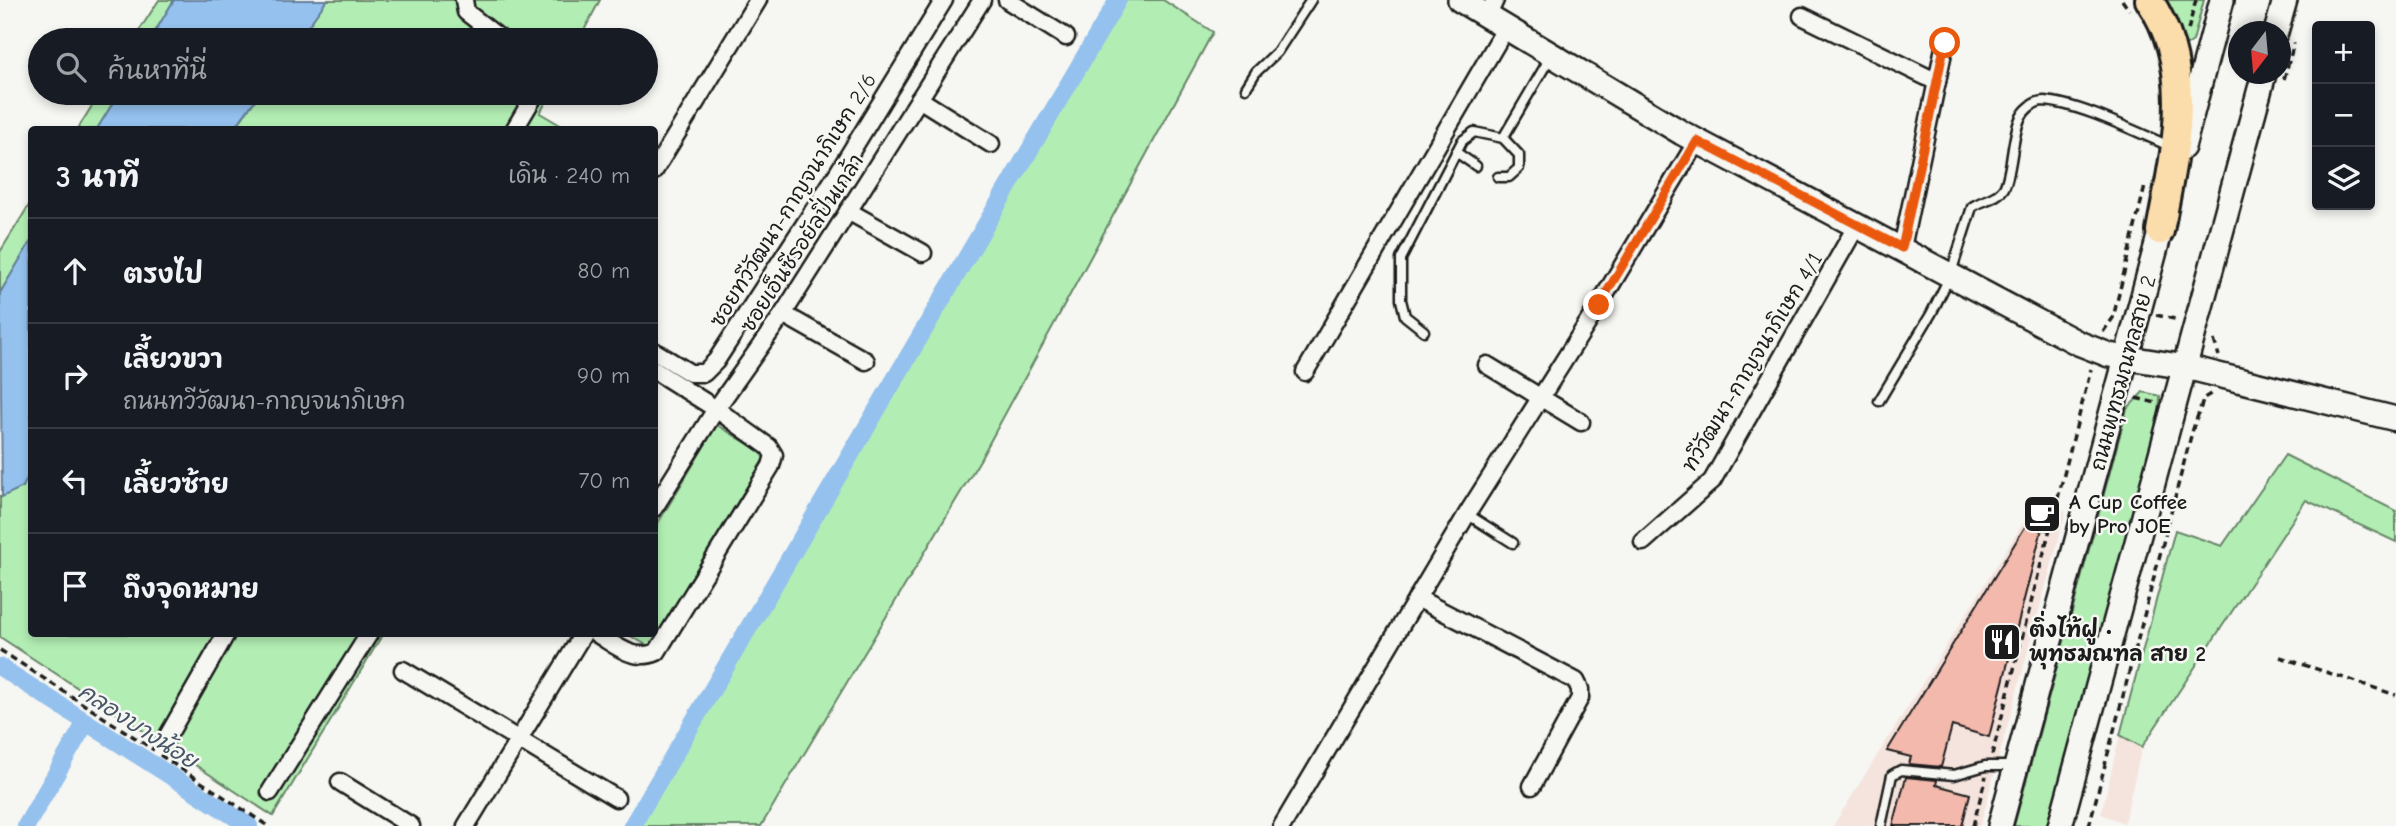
<!DOCTYPE html>
<html lang="th">
<meta charset="utf-8">
<style>
:root{--surface:#171b24;--page:#20242c;--text:#f1f3f6;--muted:#9ea1a6;--line:#363941}
body{margin:0;font-family:"Comic Neue","Playpen Sans Thai",sans-serif;background:var(--page);color:var(--text)}
.controls{position:absolute;right:21px;top:21px;display:grid;overflow:hidden;border-radius:7px;box-shadow:0 4px 10px #0003}
.controls button{width:63px;height:63px;display:grid;place-items:center;padding:0;border:0;border-bottom:2px solid var(--line);background:var(--surface);color:var(--text);font:35px sans-serif}
.compass{position:absolute;left:2228px;top:21px;width:63px;height:63px;border-radius:50%;background:var(--surface);box-shadow:0 4px 10px #0003;rotate:196deg}
.stop{position:absolute;width:21px;height:21px;margin:-16px;border:5px solid #ea580c;border-radius:50%;background:#fff}
.stop.end{background:#ea580c;border-color:#fff;box-shadow:0 2px 7px #0008}
.list{margin:0;padding:0;list-style:none}
h2{display:flex;justify-content:space-between;align-items:center;height:91px;margin:0;padding:0 28px;font-size:30px}
h2 small{font-size:23px;font-weight:400;color:var(--muted)}
.list li{display:grid;grid-template-columns:46px 1fr auto;gap:21px;align-items:center;box-sizing:border-box;height:105px;padding:0 28px;border-top:2px solid var(--line)}
.list b{display:block;font-size:26px;white-space:nowrap}
.list p{margin:0;font-size:23px;white-space:nowrap;color:var(--muted)}
.list em{font-size:23px;font-style:normal;color:var(--muted)}
.icon{flex:none;width:38px;height:38px;fill:none;stroke:currentColor;stroke-width:2;stroke-linecap:round;stroke-linejoin:round}
.map{position:relative;flex:none;width:2396px;height:826px;overflow:hidden}
.search{position:absolute;background:var(--surface);box-shadow:0 4px 10px #0003;left:28px;top:28px;width:630px;height:77px;display:flex;align-items:center;gap:18px;box-sizing:border-box;padding:0 24px;border-radius:38px;color:var(--muted);font-size:26px}
.panel{position:absolute;background:var(--surface);box-shadow:0 4px 10px #0003;left:28px;top:126px;width:630px;height:511px;border-radius:7px}
.map>svg:first-child{display:block}
.built{fill:#f5e4dd}
.green{fill:#b2eeb4;stroke:#678568;stroke-width:2}
.water{fill:#94c1ee;stroke:#647f9a;stroke-width:2}
.lines{fill:none;stroke-linecap:round;stroke-linejoin:round}
.canal{stroke:#94c1ee;stroke-width:18}
.building{fill:#f3b9ad;stroke:#1c1c1c;stroke-width:2}
.lane-casing{stroke:#1c1c1c;stroke-width:13}
.street-casing{stroke:#1c1c1c;stroke-width:21}
.secondary-casing{stroke:#1c1c1c;stroke-width:28}
.primary-casing{stroke:#1c1c1c;stroke-width:32}
.path{stroke:#1c1c1c;stroke-width:3.5;stroke-dasharray:7 5;stroke-linecap:butt}
.lane{stroke:#f6f6f2;stroke-width:8}
.street{stroke:#f6f6f2;stroke-width:16}
.secondary{stroke:#f6f6f2;stroke-width:23}
.primary{stroke:#faddab;stroke-width:26}
.route{stroke:#ea580c;stroke-width:9}
.labels{text-anchor:middle;dominant-baseline:central;stroke-width:5;stroke-linejoin:round;paint-order:stroke}
.street-label{font-size:21px;fill:#1c1c1c;stroke:#f6f6f2}
.poi-label{font-size:21px;font-weight:bold;fill:#1c1c1c;stroke:#f6f6f2;text-anchor:start}
.water-label{font-size:23px;font-style:italic;fill:#465666;stroke:#f6f6f2}
</style>
<div class="map">
<svg width="2396" height="826" viewBox="0 0 2396 826">
<rect width="100%" height="100%" fill="#f6f6f2"/>
<filter id="ink" filterUnits="userSpaceOnUse"><feTurbulence type="fractalNoise" baseFrequency=".0143" numOctaves="2"/><feDisplacementMap in="SourceGraphic" scale="14" xChannelSelector="R" yChannelSelector="G"/><feConvolveMatrix kernelMatrix="1 2 1 2 8 2 1 2 1" color-interpolation-filters="sRGB"/></filter>
<g filter="url(#ink)">
<g class="built">
<polygon points="2035,504 2066,512 1980,826 1833,826"/>
<polygon points="2120,735 2142,747 2124,823 2101,814"/>
</g>
<g class="green">
<polygon points="159,0 174,0 150,40 133,40"/>
<polygon points="327,0 600,0 579,40 298,40"/>
<polygon points="1112,0 1163,0 1213,32 980,460 761,826 629,826"/>
<polygon points="2163,0 2204,0 2193,41 2183,48 2179,31"/>
<polygon points="100,93 119,93 97,129 77,130"/>
<polygon points="260,93 551,93 540,113 567,129 234,130"/>
<polygon points="31,202 31,241 0,293 0,252"/>
<polygon points="2143,392 2160,396 2159,419 2050,826 2014,826 2127,409"/>
<polygon points="717,425 766,455 650,647 627,634 654,634 655,528"/>
<polygon points="2285,455 2396,511 2396,542 2306,500 2142,747 2120,735 2175,530 2222,546"/>
<polygon points="31,469 32,634 383,634 273,816 0,637 0,496 23,487"/>
</g>
<g class="water">
<polygon points="174,0 327,0 298,40 150,40"/>
<polygon points="119,93 260,93 234,129 97,129"/>
<polygon points="31,241 31,469 23,487 2,497 0,293"/>
</g>
<g class="lines">
<g class="canal">
<polyline points="0,667 249,826"/>
<polyline points="26,826 86,722"/>
<polyline points="632,826 1118,0"/>
</g>
</g>
<g class="building">
<polygon points="2036,508 2052,512 2047,530 2042,529 1989,737 1952,726 1941,767 1909,764 1911,757 1887,751 2025,527 2027,527"/>
<polygon points="1906,777 1937,780 1936,785 1970,794 1962,826 1893,826"/>
</g>
<g class="lines">
<defs>
<g id="lane">
<polyline points="1246,88 1256,72 1277,52 1311,0"/>
<polyline points="1503,138 1551,56"/>
<polyline points="1456,152 1476,166"/>
<polyline points="1424,331 1405,316 1401,300 1401,259 1462,141 1474,132 1503,138 1519,155 1519,168 1509,177 1498,177"/>
<path d="M1879 401 1931 314 1950 276 1972 207C1982 200 1997 199 2004 188 2012 173 2012 137 2020 119 2024 110 2034 101 2044 101 2079 103 2138 133 2172 147"/>
<polyline points="1467,514 1513,543"/>
<polyline points="1881,826 1892,775 1901,770 1954,775 1985,766 2015,766"/>
</g>
<g id="street">
<polyline points="464,0 466,12 502,40"/>
<polyline points="1007,0 1066,37"/>
<polyline points="1802,16 1937,82"/>
<polyline points="1487,17 1495,0"/>
<polyline points="919,99 991,144"/>
<polyline points="514,130 536,93"/>
<polyline points="654,171 758,0"/>
<polyline points="848,211 923,253"/>
<polyline points="1902,248 1945,43"/>
<polyline points="783,314 866,361"/>
<polyline points="654,351 690,373 704,373 716,361 839,171 944,0"/>
<polyline points="1487,365 1581,422"/>
<polyline points="1305,372 1505,29"/>
<polyline points="654,508 716,409 783,314 982,0"/>
<polyline points="1643,542 1712,481 1857,225"/>
<polyline points="1417,598 1576,681 1580,689 1580,698 1532,786"/>
<path d="M597 634C617 646 634 662 657 652L771 466 774 455 769 447 716 409 654 370"/>
<polyline points="403,670 616,798"/>
<polyline points="166,739 226,634"/>
<polyline points="340,782 411,826"/>
<polyline points="270,792 369,634"/>
<polyline points="466,826 583,634"/>
<polyline points="1282,826 1467,514 1599,305 1697,141"/>
</g>
<g id="secondary">
<polyline points="1460,0 1682,133 2078,343 2109,355 2186,367 2396,419"/>
<polyline points="2276,32 2285,0"/>
<polyline points="2183,147 2222,0"/>
<polyline points="2000,826 2165,214"/>
<polyline points="2060,826 2264,74"/>
</g>
<path id="primary" d="M2149 0C2197 70 2174 154 2160 231"/>
</defs>
<use href="#lane" class="lane-casing"/>
<use href="#street" class="street-casing"/>
<use href="#secondary" class="secondary-casing"/>
<use href="#primary" class="primary-casing"/>
<g class="path">
<polyline points="2122,0 2129,10"/>
<polyline points="2188,30 2196,0"/>
<polyline points="2284,79 2294,43"/>
<polyline points="2156,315 2179,320"/>
<polyline points="2103,332 2113,318 2145,186"/>
<polyline points="2214,340 2219,356"/>
<polyline points="2136,398 2156,403"/>
<polyline points="0,650 154,750"/>
<polyline points="2280,657 2396,695"/>
<polyline points="160,755 268,826"/>
<polyline points="1992,755 2091,369"/>
<polyline points="1973,826 1986,776"/>
<polyline points="2089,826 2192,432 2204,398 2212,393"/>
</g>
<use href="#lane" class="lane"/>
<use href="#street" class="street"/>
<use href="#secondary" class="secondary"/>
<use href="#primary" class="primary"/>
</g>
</g>
<g class="lines" filter="url(#ink)">
<polyline class="route" points="1599,305 1697,141 1902,248 1945,43"/>
</g>
<defs>
<symbol id="cafe-square" viewBox="-11 -11 22 22"><rect x="-9" y="-9" width="18" height="18" rx="4" fill="#1c1c1c" stroke="#f6f6f2"/><path d="M-5.5-4.5H6V0H3Q3 3.5 0 3.5H-2.5Q-5.5 3.5-5.5 0ZM3-3.2v2h1.7v-2ZM-6 4.5H4V6H-6Z" fill="#fff"/></symbol>
<symbol id="restaurant-square" viewBox="-11 -11 22 22"><rect x="-9" y="-9" width="18" height="18" rx="4" fill="#1c1c1c" stroke="#f6f6f2"/><path d="M-5-6h1v4h1v-4h1v4h1v-4h1v5L-1.5 .5V6h-2V.5L-5-1ZM5-6V6H3V1.5H1.5Q1.5-4 5-6Z" fill="#fff"/></symbol>
</defs>
<g fill-rule="evenodd">
<use href="#cafe-square" x="2020" y="492" width="44" height="44"/>
<use href="#restaurant-square" x="1980" y="620" width="44" height="44"/>
</g>
<g class="labels">
<g class="street-label">
<text transform="translate(793 200) rotate(-58)">ซอยทวีวัฒนา-กาญจนาภิเษก 2/6</text>
<text transform="translate(802 243) rotate(-57)">ซอยเอ็นซีรอยัลปิ่นเกล้า</text>
<text transform="translate(1752 362) rotate(-59)">ทวีวัฒนา-กาญจนาภิเษก 4/1</text>
<text transform="translate(2123 373) rotate(-75)">ถนนพุทธมณฑลสาย 2</text>
</g>
<g class="poi-label">
<text x="2069" y="502">A Cup Coffee<tspan x="2069" dy="24">by Pro JOE</tspan></text>
<text x="2029" y="630">ติ่งไท้ฝู •<tspan x="2029" dy="24">พุทธมณฑล สาย 2</tspan></text>
</g>
<g class="water-label">
<text transform="translate(138 726) rotate(33)">คลองบางน้อย</text>
</g>
</g>
</svg>
<div class="controls">
<button>+</button>
<button>−</button>
<button><svg class="icon" aria-label="layers" viewBox="0 0 24 24"><path d="M12 4l9 5-9 5-9-5zM3 14l9 5 9-5"/></svg></button>
</div>
<svg class="compass" viewBox="-18 -18 36 36"><path d="M0-13l5 13h-10z" fill="#e53935"/><path d="M0 13l5-13h-10z" fill="#9ea1a6"/></svg>
<div class="stop" style="left:1945px;top:43px"></div>
<div class="stop end" style="left:1599px;top:305px"></div>
<div class="search"><svg class="icon" aria-label="search" viewBox="0 0 24 24"><circle cx="10" cy="10" r="6"/><path d="M15 15l6 6"/></svg>ค้นหาที่นี่</div>
<section class="panel">
<h2>3 นาที<small>เดิน · 240 m</small></h2>
<ul class="list">
<li><svg class="icon" aria-label="ahead" viewBox="0 0 24 24"><path d="M12 20V5M6 11l6-6 6 6"/></svg><div><b>ตรงไป</b></div><em>80 m</em></li>
<li><svg class="icon" aria-label="right" viewBox="0 0 24 24"><path d="M7 20v-9h11M14 6l5 5-5 5"/></svg><div><b>เลี้ยวขวา</b><p>ถนนทวีวัฒนา-กาญจนาภิเษก</p></div><em>90 m</em></li>
<li><svg class="icon" aria-label="left" viewBox="0 0 24 24"><path d="M17 20v-9H6M10 6l-5 5 5 5"/></svg><div><b>เลี้ยวซ้าย</b></div><em>70 m</em></li>
<li><svg class="icon" aria-label="arrive" viewBox="0 0 24 24"><path d="M6 21V4h12l-3 4 3 4H6"/></svg><div><b>ถึงจุดหมาย</b></div></li>
</ul>
</section>
</div>
